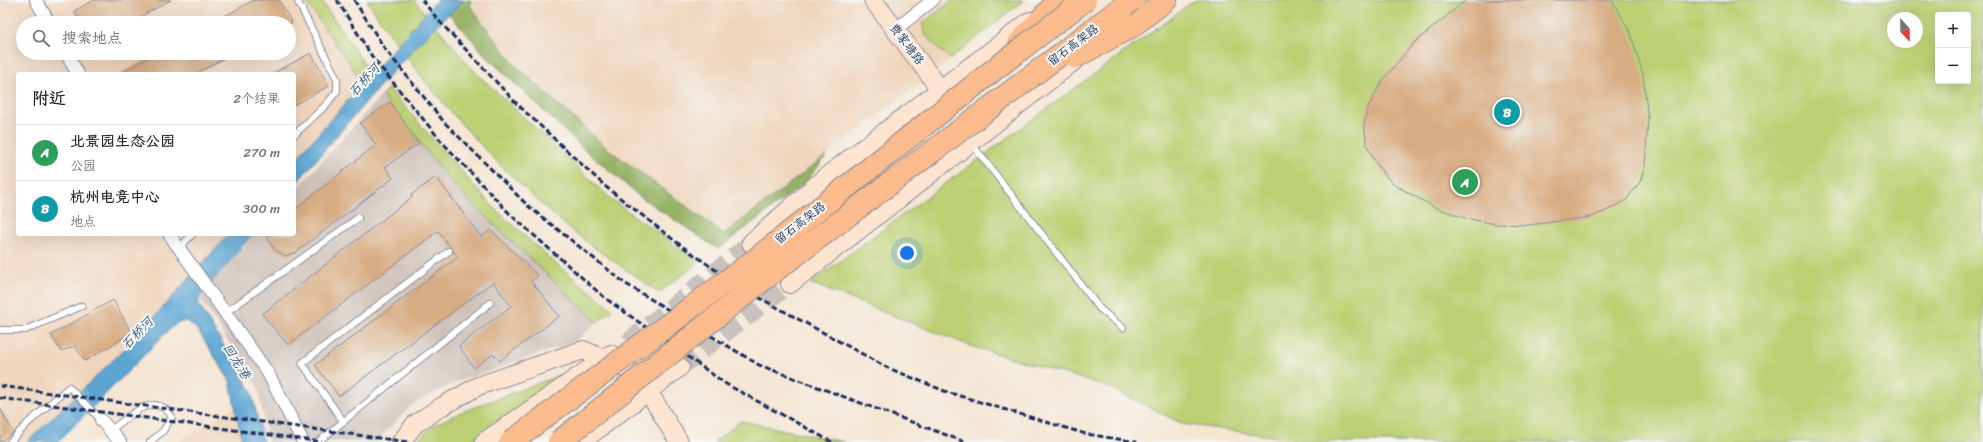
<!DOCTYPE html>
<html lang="zh">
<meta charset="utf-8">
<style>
:root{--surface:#fff;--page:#f6f6f6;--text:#202124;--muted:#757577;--line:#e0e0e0;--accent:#0f766e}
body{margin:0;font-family:Sriracha,"LXGW WenKai TC",sans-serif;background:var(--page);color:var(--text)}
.controls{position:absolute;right:12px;top:12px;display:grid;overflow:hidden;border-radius:4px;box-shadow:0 4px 16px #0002}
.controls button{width:36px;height:36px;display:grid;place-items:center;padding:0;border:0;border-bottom:1px solid var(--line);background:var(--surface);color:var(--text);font:20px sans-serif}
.compass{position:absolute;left:1887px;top:12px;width:36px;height:36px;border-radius:50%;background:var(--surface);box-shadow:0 4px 16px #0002;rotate:158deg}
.you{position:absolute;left:907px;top:253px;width:14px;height:14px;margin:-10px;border:3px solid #fff;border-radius:50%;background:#1a73e8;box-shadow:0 0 0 6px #1a73e833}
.badge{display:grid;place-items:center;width:26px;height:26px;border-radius:50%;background:var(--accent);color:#fff;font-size:13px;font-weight:700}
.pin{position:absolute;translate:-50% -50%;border:2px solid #fff;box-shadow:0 1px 4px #0006}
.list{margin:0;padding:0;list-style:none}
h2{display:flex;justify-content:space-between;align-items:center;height:52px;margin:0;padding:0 16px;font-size:17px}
h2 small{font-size:13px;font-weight:400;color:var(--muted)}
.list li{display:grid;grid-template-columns:26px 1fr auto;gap:12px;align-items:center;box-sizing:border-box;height:56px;padding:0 16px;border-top:1px solid var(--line)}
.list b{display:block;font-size:15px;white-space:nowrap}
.list p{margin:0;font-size:13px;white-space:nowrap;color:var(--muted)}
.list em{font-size:13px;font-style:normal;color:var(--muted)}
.icon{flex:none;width:22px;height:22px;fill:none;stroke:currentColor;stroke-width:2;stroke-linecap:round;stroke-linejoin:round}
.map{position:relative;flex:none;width:1983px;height:442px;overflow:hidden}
.search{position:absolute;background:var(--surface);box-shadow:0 4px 16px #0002;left:16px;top:16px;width:280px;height:44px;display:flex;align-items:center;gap:10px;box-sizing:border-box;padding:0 14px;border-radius:22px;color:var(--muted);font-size:15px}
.panel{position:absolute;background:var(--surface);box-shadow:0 4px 16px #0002;left:16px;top:72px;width:280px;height:164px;border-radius:4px}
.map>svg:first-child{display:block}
.built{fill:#f0d5bc;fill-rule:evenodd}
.industrial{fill:#cec1b9}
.green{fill:#bcd073;stroke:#6c8068;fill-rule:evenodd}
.forest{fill:#95b265;stroke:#587062}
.water{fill:#5ca5d3;stroke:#3c6a98}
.building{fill:#d8ac82}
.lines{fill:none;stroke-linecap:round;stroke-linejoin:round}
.secondary-tunnel{stroke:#c9c1bc;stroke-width:18;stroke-dasharray:18 9;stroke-linecap:butt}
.lane-casing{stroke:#888a99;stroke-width:8}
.street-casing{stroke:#888a99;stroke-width:14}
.secondary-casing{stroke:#888a99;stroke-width:20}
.highway-casing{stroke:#888a99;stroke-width:24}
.lane{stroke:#fff;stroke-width:6}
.street{stroke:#fff;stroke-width:12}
.secondary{stroke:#fde4d1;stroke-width:18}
.highway{stroke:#fbbb8c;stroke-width:22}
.rail{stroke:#1b2f5e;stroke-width:3;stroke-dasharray:6 3;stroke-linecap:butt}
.highway-bridge-casing{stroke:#888a99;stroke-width:24;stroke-linecap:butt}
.highway-bridge{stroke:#fbbb8c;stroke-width:22}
.labels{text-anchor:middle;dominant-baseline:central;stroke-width:4;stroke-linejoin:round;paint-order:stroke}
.street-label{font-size:12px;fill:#1b2f5e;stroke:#f6f6f2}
.water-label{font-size:13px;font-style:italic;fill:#325887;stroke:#f6f6f2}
</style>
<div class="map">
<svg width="1983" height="442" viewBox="0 0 1983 442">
<rect width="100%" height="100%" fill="#f6f6f2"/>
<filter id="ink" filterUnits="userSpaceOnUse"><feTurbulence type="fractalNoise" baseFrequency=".025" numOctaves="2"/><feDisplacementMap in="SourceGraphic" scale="8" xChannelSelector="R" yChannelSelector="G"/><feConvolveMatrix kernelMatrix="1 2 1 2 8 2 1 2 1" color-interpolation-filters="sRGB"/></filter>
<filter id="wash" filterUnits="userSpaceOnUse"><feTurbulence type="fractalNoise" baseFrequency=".012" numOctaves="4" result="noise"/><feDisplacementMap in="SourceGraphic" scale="16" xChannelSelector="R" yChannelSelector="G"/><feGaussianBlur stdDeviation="0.9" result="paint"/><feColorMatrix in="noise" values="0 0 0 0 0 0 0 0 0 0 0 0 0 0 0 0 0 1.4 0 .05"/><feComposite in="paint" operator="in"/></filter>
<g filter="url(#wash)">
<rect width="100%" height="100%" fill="#f5e6d4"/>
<g class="built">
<path d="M0 0H306L310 9 363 83 294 161V74H18V234H229L127 347 27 442H0ZM23 23H289V53H23Z"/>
<polygon points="471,0 1027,0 724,234 608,149 514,64 470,6"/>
<polygon points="234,407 242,442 178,442"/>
</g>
<polygon class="industrial" points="382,95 458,190 597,322 574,342 454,383 413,404 376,442 268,442 258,387 199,297 255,234 294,234 294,192"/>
<g class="green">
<polygon points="305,0 321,0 371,74 363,83"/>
<path d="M367 0H414L475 72 613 201 699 262 659 293C630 271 598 252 570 229 492 163 422 86 367 0Z"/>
<polygon points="953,0 1024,0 950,59 926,36 922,24"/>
<path d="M1195 0H1983V442H1314L1183 424 1109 387 971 346 810 283ZM1938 15H1968V81H1938ZM1893 18H1917V42H1893Z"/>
<polygon points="388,88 491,205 550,259 613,310 597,322 458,190 382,95"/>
<polygon points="571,371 469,442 415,442 434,425 459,413"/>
<polygon points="741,421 844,442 714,442"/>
</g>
<polygon class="forest" points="437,0 471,0 470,6 514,64 608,149 724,234 827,155 806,182 718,249 639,196 584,149 487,57"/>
<g class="water">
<path d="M437 0H464C402 56 349 122 294 186V161Z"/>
<polygon points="229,234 253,234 199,297 199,305 251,390 263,442 242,442 230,381 197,329 186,321 177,323 167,332 58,442 27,442 127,347"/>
</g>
<g id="blocks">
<g class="building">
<polygon points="94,0 171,0 129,23 81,23 74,11"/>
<polygon points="254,0 279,0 292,23 212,23"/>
<polygon points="1466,0 1612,0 1630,32 1643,74 1648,120 1645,167 1640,182 1626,200 1606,211 1591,217 1529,225 1495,224 1465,218 1434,207 1393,184 1383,173 1373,158 1367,145 1364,124 1369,105 1382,81 1414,43"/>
<polygon points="157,53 234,53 195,74 119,74"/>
<polygon points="311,53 329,86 294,105 294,74 272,74"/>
<polygon points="390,102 419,143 385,167 393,178 295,253 285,256 274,249 265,234 294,234 294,210 376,145 360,123"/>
<polygon points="436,177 481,237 491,230 538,276 531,281 559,316 500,361 493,354 474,368 459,346 511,306 493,282 339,396 315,365 458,257 438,231 288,345 262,314 412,197 411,195"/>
<polygon points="113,300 132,333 85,361 75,346 61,351 51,335"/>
<polygon points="0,408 13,432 1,442 0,442"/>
</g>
</g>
</g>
<g filter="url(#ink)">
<use href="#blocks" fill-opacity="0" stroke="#888a99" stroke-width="1"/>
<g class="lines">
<g class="secondary-tunnel">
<polyline points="628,342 751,243"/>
<polyline points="680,367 790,284"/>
</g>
<defs>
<g id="lane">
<polyline points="294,135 326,105 337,91 337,79 297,0"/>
<polyline points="972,144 1100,309 1123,328"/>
<polyline points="179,248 193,234"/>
<polyline points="225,313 358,218"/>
<polyline points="0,330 25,330 82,306"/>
<polyline points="343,421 302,363 449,251"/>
<path d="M110 431C128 417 155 389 172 417L163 431 150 442"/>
<polyline points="10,442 28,423 69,387 101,420"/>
<polyline points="318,442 490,303"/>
</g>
<g id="street">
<polyline points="36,0 49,23"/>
<polyline points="896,29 933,0"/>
<polyline points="66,53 78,74"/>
<polyline points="169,234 268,373 303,442"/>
<polyline points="101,420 120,442"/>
</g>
<g id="secondary">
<polyline points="873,0 940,89"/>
<polyline points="751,243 823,179 1030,21"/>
<polyline points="790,284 1087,51"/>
<polyline points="401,442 415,424 441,407 478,386 583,350 627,369 648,391 679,442"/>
<polyline points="484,442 611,354"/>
<polyline points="581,442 680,367"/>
</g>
<g id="highway">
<polyline points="1132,26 1166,0"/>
<polyline points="1019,43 1059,0"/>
</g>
</defs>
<use href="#lane" class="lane-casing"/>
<use href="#street" class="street-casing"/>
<use href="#secondary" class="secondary-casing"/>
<use href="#highway" class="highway-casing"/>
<use href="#lane" class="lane"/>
<use href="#street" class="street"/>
<use href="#secondary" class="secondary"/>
<use href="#highway" class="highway"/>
<g class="rail">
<polyline points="337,0 373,58 442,142 511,215 605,298 726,384 832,442"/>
<polyline points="354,0 385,49 444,122 527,205 626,284 759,365 965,442"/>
<polyline points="422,0 440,22 517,104 606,187 675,241 738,286 886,367 947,392 1086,434 1137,442"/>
<polyline points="0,386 408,442"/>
<polyline points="0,398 322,442"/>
</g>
<defs>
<g id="highway-bridge">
<polyline points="1075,57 1132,26"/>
<polyline points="511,442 756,259 991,72 1085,0"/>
<polyline points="559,442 764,279 1132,0"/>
</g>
</defs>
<use href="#highway-bridge" class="highway-bridge-casing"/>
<use href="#highway-bridge" class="highway-bridge"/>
</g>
</g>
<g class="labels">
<g class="street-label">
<text transform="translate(907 44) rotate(53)">费家塘路</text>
<text transform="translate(1073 45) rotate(-37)">留石高架路</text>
<text transform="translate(800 223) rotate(-38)">留石高架路</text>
</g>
<g class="water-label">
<text transform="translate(364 80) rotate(-48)">石桥河</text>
<text transform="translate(137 333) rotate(-46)">石桥河</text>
<text transform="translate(237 361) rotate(58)">回龙港</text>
</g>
</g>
</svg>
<div class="controls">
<button>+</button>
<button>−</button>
</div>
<svg class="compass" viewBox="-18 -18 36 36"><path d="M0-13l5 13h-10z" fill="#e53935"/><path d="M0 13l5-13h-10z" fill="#757577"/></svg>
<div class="you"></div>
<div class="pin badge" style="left:1465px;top:182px;background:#2e9e5b">A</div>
<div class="pin badge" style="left:1507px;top:112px;background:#0f9aa8">B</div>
<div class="search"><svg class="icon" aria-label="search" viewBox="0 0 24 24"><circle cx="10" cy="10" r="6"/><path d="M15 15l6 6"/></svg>搜索地点</div>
<section class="panel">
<h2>附近<small>2个结果</small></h2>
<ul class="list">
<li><span class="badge" style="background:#2e9e5b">A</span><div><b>北景园生态公园</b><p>公园</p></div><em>270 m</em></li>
<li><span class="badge" style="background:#0f9aa8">B</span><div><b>杭州电竞中心</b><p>地点</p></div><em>300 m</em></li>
</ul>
</section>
</div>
